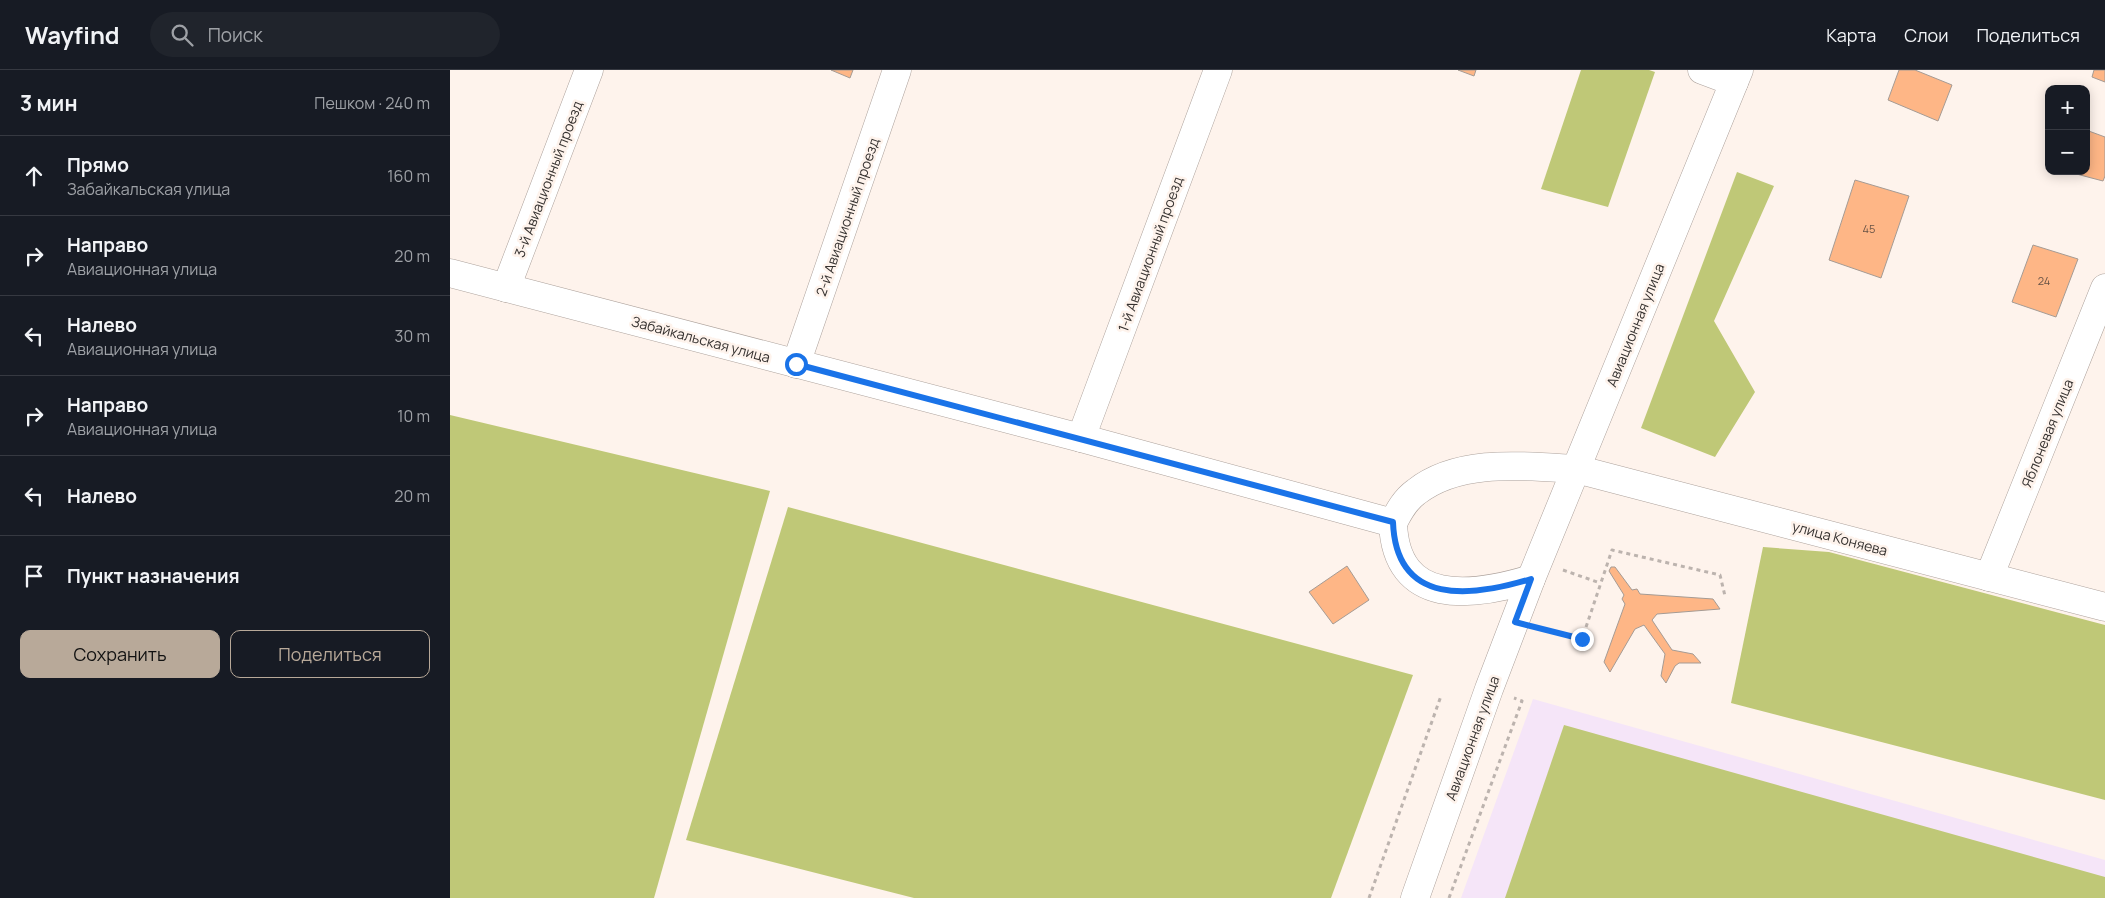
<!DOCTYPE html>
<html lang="ru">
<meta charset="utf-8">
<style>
:root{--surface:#171b24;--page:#20242c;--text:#f1f3f6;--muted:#9ea1a6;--line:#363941;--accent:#b8a999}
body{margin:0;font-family:Manrope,sans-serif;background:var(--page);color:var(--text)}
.controls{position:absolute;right:15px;top:15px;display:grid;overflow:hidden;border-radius:10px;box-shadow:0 2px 12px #0003}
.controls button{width:45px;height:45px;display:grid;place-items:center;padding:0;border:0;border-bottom:1px solid var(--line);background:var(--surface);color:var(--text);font:25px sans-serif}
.stop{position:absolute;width:15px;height:15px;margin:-11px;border:4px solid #1a73e8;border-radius:50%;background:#fff}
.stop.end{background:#1a73e8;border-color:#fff;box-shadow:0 1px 5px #0008}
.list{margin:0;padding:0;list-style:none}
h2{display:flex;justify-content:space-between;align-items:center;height:65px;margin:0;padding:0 20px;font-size:21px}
h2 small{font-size:16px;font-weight:400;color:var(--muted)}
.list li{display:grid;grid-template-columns:32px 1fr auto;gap:15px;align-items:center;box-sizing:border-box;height:80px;padding:0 20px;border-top:1px solid var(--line)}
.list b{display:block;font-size:19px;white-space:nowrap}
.list p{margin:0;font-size:16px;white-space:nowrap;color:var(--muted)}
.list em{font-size:16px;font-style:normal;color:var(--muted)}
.actions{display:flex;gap:10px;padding:15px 20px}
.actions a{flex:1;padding:11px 0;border:1px solid var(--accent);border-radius:10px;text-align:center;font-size:18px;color:var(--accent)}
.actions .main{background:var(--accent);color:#111}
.icon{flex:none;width:28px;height:28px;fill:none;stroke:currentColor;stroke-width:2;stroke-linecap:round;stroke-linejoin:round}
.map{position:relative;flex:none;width:1655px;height:828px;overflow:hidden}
header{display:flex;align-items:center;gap:30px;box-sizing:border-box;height:70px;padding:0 25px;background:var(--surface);border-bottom:1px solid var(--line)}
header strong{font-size:24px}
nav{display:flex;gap:28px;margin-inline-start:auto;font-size:18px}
.search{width:350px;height:45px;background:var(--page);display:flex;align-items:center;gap:12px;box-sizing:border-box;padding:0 18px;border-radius:28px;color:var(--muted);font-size:19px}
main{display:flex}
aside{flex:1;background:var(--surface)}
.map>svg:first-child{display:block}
.education{fill:#f5e5f8}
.forest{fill:#bfc877}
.building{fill:#feb686;stroke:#a59b94}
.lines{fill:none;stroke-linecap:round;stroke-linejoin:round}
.minor-casing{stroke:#ada29c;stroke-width:29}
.path{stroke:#bcb3ae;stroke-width:3;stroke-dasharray:4 4;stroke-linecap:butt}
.minor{stroke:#fff;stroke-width:28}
.route{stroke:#1a73e8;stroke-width:6}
.labels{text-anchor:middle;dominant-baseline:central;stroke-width:5;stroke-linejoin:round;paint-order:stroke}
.number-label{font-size:11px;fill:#685346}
.street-label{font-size:14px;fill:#363230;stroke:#fef3ec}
</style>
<header>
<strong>Wayfind</strong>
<div class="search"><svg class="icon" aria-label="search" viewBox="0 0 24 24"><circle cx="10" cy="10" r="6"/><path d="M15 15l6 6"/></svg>Поиск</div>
<nav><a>Карта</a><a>Слои</a><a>Поделиться</a></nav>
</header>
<main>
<aside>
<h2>3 мин<small>Пешком · 240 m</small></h2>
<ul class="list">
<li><svg class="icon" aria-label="ahead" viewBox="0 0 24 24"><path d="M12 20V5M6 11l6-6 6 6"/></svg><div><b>Прямо</b><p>Забайкальская улица</p></div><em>160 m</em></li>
<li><svg class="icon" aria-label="right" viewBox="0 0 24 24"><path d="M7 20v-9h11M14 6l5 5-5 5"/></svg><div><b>Направо</b><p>Авиационная улица</p></div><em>20 m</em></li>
<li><svg class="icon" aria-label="left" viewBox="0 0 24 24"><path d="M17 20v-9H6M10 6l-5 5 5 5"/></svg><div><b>Налево</b><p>Авиационная улица</p></div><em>30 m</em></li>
<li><svg class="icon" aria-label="right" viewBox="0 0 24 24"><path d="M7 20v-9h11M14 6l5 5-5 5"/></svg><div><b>Направо</b><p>Авиационная улица</p></div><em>10 m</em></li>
<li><svg class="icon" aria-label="left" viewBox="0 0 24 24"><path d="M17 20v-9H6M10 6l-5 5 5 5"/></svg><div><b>Налево</b></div><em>20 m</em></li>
<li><svg class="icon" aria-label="arrive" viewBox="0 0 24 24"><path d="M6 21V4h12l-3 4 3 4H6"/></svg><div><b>Пункт назначения</b></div></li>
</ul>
<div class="actions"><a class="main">Сохранить</a><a>Поделиться</a></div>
</aside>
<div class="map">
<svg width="1655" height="828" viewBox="0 0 1655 828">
<rect width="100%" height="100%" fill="#fef3ec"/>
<polygon class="education" points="1083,629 1655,790 1655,828 1011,828"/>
<g class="forest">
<polygon points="1131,0 1199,0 1205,2 1158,137 1091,119"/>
<polygon points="1287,102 1324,116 1264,251 1305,322 1265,387 1191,358"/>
<polygon points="0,345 320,421 204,828 0,828"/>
<polygon points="338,437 963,605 881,828 464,828 236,770"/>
<polygon points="1313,477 1379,482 1655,555 1655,730 1281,633"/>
<polygon points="1114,655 1655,807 1655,828 1055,828"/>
</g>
<g class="building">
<polygon points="381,0 403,0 400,8"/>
<polygon points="1008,0 1026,0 1024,6"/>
<polygon points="1449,0 1465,0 1502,15 1488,51 1438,30"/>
<polygon points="1644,0 1655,0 1655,12 1642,7"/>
<polygon points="1636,60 1655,67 1655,106 1653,111 1615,101 1636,101"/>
<polygon points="1405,110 1459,126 1431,208 1379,190"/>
<polygon points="1583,175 1628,189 1606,247 1562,232"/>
<polygon points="897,496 919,530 883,554 859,522"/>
<polygon points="1161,497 1165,497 1182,520 1187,519 1190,524 1263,529 1270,539 1207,544 1202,550 1222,580 1243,584 1251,593 1229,593 1225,596 1216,613 1211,606 1215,584 1194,555 1185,559 1160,602 1154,592 1175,534 1172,529 1174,525 1159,501"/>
</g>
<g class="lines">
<defs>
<g id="minor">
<polyline points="1252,0 1284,12"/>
<polyline points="0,203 631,368 943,453"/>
<polyline points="56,218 139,0"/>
<polyline points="346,294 447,0"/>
<polyline points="631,368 768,0"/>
<path d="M943 453C949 441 955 430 966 422 1009 388 1075 396 1126 399L1655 537"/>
<path d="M943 453C946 537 1022 527 1081 509"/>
<polyline points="1539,507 1655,218"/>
<polyline points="965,828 1039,619 1081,509 1289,0"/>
</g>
</defs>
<use href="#minor" class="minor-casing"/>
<g class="path">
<polyline points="1113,500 1150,513"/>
<polyline points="1090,558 1132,569 1162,480 1270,505 1275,526"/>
<polyline points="919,828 991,626"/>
<polyline points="999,828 1072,631 1064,628"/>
</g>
<use href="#minor" class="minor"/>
</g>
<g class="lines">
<path class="route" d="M346 294 943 452C946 537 1022 527 1081 509L1065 552 1132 569"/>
</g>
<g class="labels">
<g class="number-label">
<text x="1419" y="158">45</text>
<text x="1594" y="210">24</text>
</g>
<g class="street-label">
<text transform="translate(98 109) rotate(-69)">3-й Авиационный проезд</text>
<text transform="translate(397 147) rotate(-71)">2-й Авиационный проезд</text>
<text transform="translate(700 184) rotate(-70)">1-й Авиационный проезд</text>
<text transform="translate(1185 255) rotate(-68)">Авиационная улица</text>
<text transform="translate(251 269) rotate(15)">Забайкальская улица</text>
<text transform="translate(1597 363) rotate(-68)">Яблоневая улица</text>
<text transform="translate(1390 468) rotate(15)">улица Коняева</text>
<text transform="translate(1022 668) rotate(-70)">Авиационная улица</text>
</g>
</g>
</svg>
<div class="controls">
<button>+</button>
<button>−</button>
</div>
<div class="stop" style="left:346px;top:294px"></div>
<div class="stop end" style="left:1132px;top:569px"></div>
</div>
</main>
